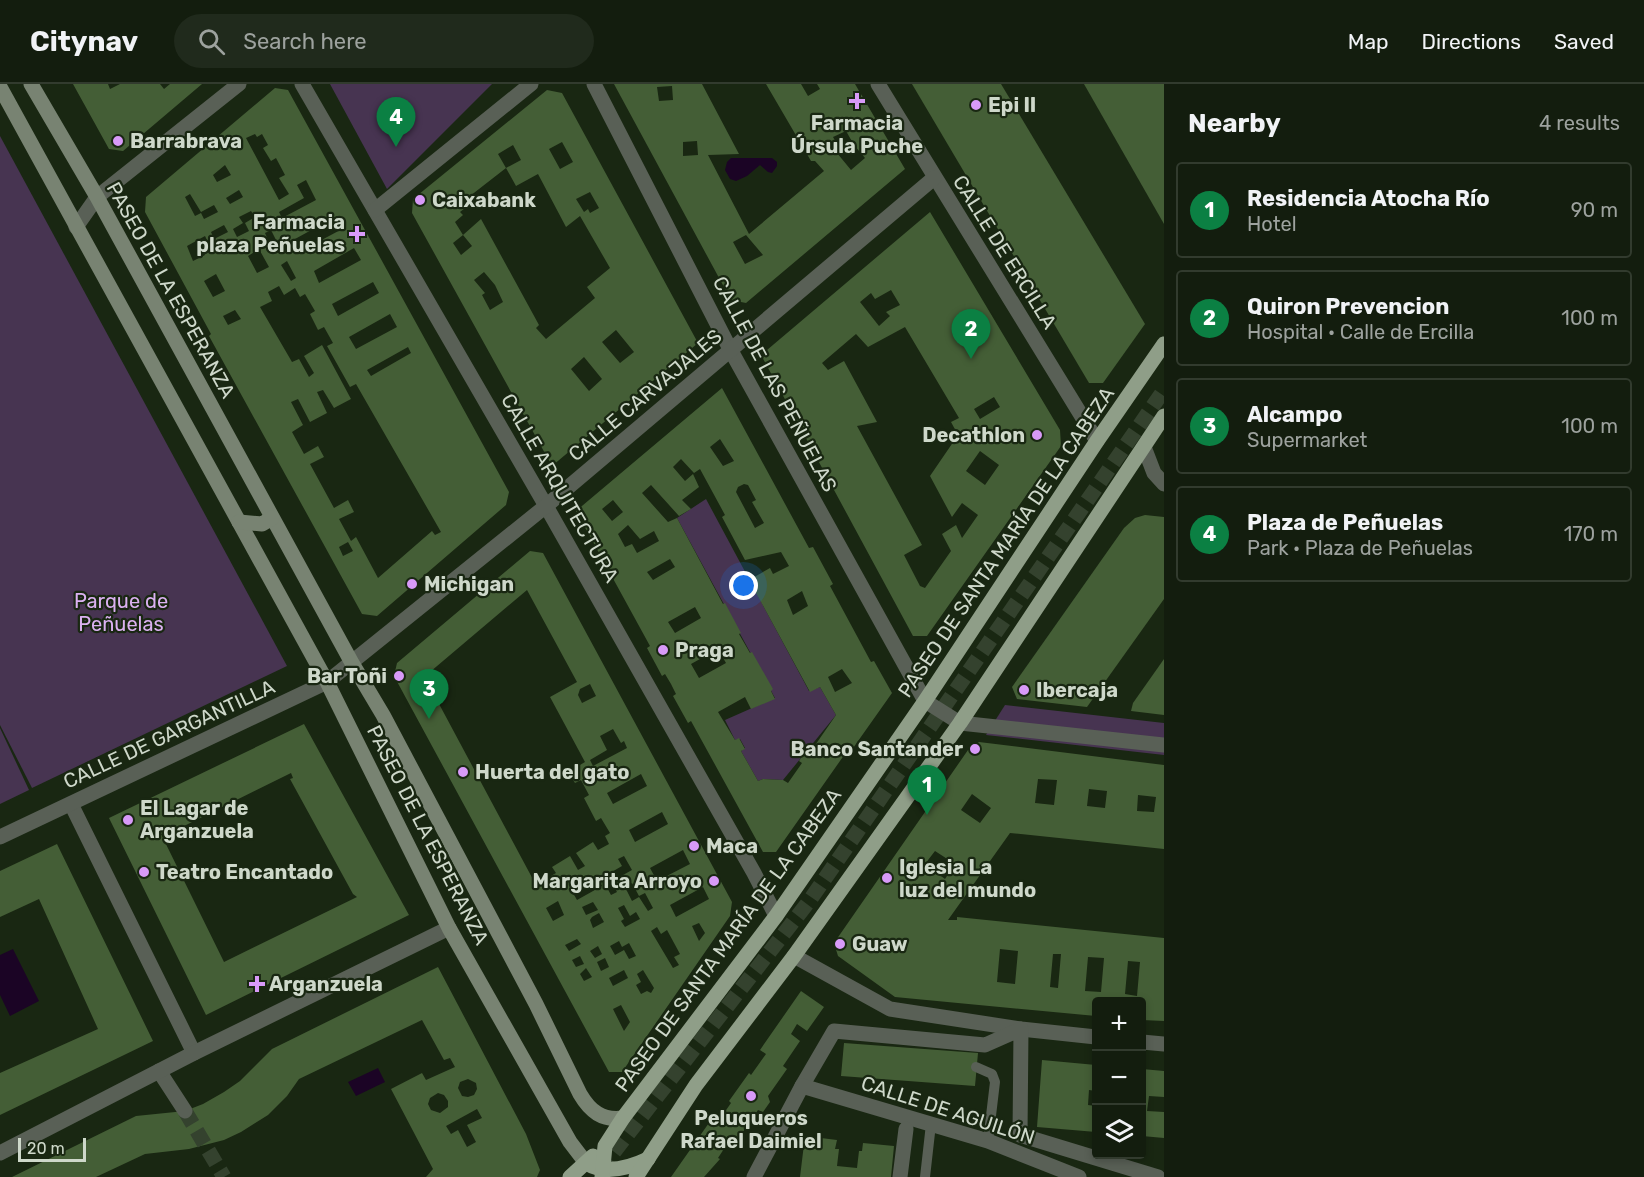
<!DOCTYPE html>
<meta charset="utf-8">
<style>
:root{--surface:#131d0e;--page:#202a1c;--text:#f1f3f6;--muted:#9da29e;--line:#323b2e;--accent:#0b8043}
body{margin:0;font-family:Rubik,sans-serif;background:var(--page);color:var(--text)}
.controls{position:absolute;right:18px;bottom:18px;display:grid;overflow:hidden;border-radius:6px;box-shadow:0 3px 9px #0003}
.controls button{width:54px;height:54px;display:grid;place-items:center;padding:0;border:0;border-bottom:2px solid var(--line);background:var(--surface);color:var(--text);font:30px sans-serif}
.scale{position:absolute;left:18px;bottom:15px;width:68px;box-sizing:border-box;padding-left:6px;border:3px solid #ced8ca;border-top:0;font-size:16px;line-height:21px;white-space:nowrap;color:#ced8ca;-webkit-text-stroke:4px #192712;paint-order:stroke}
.you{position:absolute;left:744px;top:502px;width:21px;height:21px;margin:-15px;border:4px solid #fff;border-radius:50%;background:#1a73e8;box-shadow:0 0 0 9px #1a73e833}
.badge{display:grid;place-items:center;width:39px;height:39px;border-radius:50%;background:var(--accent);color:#fff;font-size:20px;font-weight:700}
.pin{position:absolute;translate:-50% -50px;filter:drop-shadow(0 2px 3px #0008)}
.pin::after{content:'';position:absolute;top:32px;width:21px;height:18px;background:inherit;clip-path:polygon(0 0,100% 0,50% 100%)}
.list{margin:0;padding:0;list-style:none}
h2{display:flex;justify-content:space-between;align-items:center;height:78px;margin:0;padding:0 24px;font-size:26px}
h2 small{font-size:20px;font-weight:400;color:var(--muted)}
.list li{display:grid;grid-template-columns:39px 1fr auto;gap:18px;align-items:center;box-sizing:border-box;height:96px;margin:0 12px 12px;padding:0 12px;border:2px solid var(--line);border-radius:6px}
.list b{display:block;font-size:22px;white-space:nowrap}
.list p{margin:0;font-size:20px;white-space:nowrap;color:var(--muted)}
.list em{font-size:20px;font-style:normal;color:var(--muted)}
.icon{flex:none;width:33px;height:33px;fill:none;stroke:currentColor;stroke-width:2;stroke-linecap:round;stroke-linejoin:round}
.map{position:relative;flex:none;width:1164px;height:1093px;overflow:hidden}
header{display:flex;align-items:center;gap:36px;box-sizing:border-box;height:84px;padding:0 30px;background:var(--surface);border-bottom:2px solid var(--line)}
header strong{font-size:28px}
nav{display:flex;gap:33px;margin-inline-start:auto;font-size:21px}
.search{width:420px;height:54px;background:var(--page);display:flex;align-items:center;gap:15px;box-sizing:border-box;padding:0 21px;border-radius:33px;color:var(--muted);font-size:22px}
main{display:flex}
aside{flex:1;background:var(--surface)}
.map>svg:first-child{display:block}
.green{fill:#473451}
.water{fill:#1b0425}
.building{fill:#445e36;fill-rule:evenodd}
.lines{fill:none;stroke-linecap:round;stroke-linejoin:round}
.street-tunnel{stroke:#34422e;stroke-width:15;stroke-dasharray:15 8;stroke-linecap:butt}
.primary-tunnel{stroke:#34422e;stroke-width:15;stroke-dasharray:15 8;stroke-linecap:butt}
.lane{stroke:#596056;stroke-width:10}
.street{stroke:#596056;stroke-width:15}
.secondary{stroke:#788372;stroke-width:15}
.primary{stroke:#8f9e88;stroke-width:15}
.poi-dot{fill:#d89af8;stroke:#192712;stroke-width:2}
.labels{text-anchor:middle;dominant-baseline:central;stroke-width:4.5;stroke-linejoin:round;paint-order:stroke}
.poi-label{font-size:20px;font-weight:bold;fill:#ced8ca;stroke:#192712;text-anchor:start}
.street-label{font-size:20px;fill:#ced8ca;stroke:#192712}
.park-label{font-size:20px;fill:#dbb1f1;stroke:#192712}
</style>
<header>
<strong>Citynav</strong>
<div class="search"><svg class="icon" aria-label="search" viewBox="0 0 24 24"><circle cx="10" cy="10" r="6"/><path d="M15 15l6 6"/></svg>Search here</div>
<nav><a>Map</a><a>Directions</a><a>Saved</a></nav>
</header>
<main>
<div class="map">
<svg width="1164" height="1093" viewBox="0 0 1164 1093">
<rect width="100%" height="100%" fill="#192712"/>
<g class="green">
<polygon points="330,0 492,0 387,105"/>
<polygon points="0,52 287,582 32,704 0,641"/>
<polygon points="706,415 809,607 820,603 836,631 783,696 763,695 758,697 741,667 745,664 740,655 735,656 725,636 775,614 677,434"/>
<polygon points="1005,621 1164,639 1164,671 986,651"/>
<polygon points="0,644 29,706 0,720"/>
</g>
<g class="water">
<polygon points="731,74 772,74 777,78 777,82 772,89 768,88 760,81 747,92 736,97 730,95 725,86 727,78"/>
<polygon points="13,865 39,917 10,932 0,911 0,871"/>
<polygon points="378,984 385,998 356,1012 348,998"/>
</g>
<g class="building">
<polygon points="73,0 108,0 110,5 120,0 160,0 164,5 170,0 202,0 123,67 109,65"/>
<path d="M614 0H702L739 70 708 71 749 150 824 87 815 77H811L766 0H801L808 12 820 5 817 0H855L905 85 746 219 731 216ZM672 2 673 16 659 17 657 3ZM846 47 854 61 865 74 851 86 837 69 841 67 833 53ZM697 57 698 71 683 72V58ZM746 151 763 171 745 180 733 158Z"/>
<polygon points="912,0 1001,0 1145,240 1103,299 1089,299"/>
<polygon points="1084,0 1164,0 1164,140"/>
<path d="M275 4 288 6 509 408 506 421 377 532 362 530 209 252 211 250 145 128 146 113ZM255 50 257 53 262 50 268 61 263 64 271 77 276 74 285 91 279 94 289 110 279 116 246 54ZM225 81 231 91 217 98 213 91ZM306 96 316 116 282 134 279 128 304 114 297 101ZM239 106 243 113 230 120 226 114ZM190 110 201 128 214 121 218 128 204 135 201 129 195 132 185 113ZM251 127 255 133 245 139 249 147 237 153 233 145 243 139 239 133ZM337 132 344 144 301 167 295 155ZM224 141 228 148 214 155 211 148ZM271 146 279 162 272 165 265 149ZM205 152 208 158 201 162 205 171 193 177 187 162ZM354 164 361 176 319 199 314 187ZM259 165 269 183 257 189 248 172ZM287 177 296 194 291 197 281 181ZM216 190 225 207 213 213 204 197ZM373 198 379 209 338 232 332 220ZM279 202 284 211 295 204 300 213 305 210 315 227 310 230 318 246 324 243 333 259 327 262 350 303 356 300 441 448 435 451 432 447 378 494 356 453 351 457 339 435 354 428 348 416 334 424 310 380 324 373 318 362 304 370 292 348 303 341 291 318 298 315 310 338 327 329 317 308 323 306 334 324 351 315 322 261 304 272 314 289 309 293 299 275 292 278 260 223 272 217 268 208ZM235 226 241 235 228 241 223 232ZM390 230 397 243 356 265 349 253ZM408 263 411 269 371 292 367 286ZM348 458 353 467 343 472 339 463Z"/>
<path d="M547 6 562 9 698 259 552 382 412 129 413 115ZM562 58 573 78 560 85 549 65ZM513 61 521 76 506 84 498 70ZM506 84 516 102 538 90 566 143 580 132 610 184 587 203 595 214 546 255 536 244 539 241 481 135 463 151 455 138 463 131 460 128 465 124 461 119ZM590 108 599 124 590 129 588 125 584 128 576 115ZM463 151 472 162 461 171 453 159ZM484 188 495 201 503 218 490 226 482 211 485 209 474 196ZM616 246 634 268 620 279 602 258ZM584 273 602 295 589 307 571 285Z"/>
<path d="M930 128 1060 346 1061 362 927 552H913L761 271ZM891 206 900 221 886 228 890 232 879 242 860 218 871 209 875 215ZM905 243 959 334 951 338 958 351 930 392 952 433 962 419 978 431 962 454 956 441 942 450 951 467 925 504 920 502 904 471 922 461 857 342 877 338 844 277 828 286 822 279 856 250 868 263ZM994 313 1000 323 980 335 974 325ZM980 367 999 381 985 401 966 387Z"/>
<path d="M722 304 809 464 813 463 833 500 830 502 871 578 874 577 892 609 851 667 848 665 847 667 776 768H763L691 637 688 639 673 612 676 610 671 600 665 590 662 592 647 564 650 562 576 427ZM720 355 734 377 723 382 710 363ZM681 375 694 389 700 385 725 431 722 433 745 476 781 468 789 482 773 490 770 484 749 496 810 608 820 603 836 631 809 670 805 668 799 677 802 679 788 699 783 696 763 695 758 697 741 667 745 665 739 654 735 656 718 628 745 613 751 625 775 615 771 607 773 605 752 568 750 569 739 550 741 549 725 519 723 520 677 434 668 438 642 409 651 401 679 432 691 425 682 416 699 403 693 390 685 397 673 383ZM744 400 748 401 756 416 752 418 764 439 755 444 736 408 738 403ZM613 416 623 428 612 437 602 425ZM628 441 640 455 654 447 659 457 637 469 632 460 625 463 618 450ZM670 475 675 483 653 496 647 488ZM802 507 808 522 793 531 787 516ZM695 523 701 534 675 549 668 538ZM718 565 726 579 699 594 691 580ZM842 585 852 599 835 608 828 593Z"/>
<polygon points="1145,431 1164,433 1164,515 1087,623 1017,615 1012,603 1124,444 1135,434"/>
<path d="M530 467 543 469 732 818 730 832 622 988H609L394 592 397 579ZM527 506 577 598 550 613 585 678 568 688 575 699 581 696 589 711 584 714 596 737 601 734 610 749 605 752 609 760 598 766 593 758 576 769 585 782 578 786 570 772 552 783 556 789 536 801 438 618 430 623 426 615 440 607 430 588ZM423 591 428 598 417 605 412 597ZM590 600 596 612 582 619 578 611 580 605ZM613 645 621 659 624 657 627 664 593 682 590 676 607 666 600 652ZM641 690 647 702 613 720 607 709ZM662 728 668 740 635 758 629 746ZM683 766 690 780 657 797 650 784ZM624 772 632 786 614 796 610 789 622 782 618 775ZM598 795 602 802 577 816 573 809ZM611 797 617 808 611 811 605 800ZM632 799 639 812 645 809 653 824 648 827 639 813 632 817 625 803ZM703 803 709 815 676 833 670 821ZM558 817 564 831 553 837 546 824ZM593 818 598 826 586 831 582 823ZM624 821 630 832 636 828 640 835 625 843 621 837 624 835 618 824ZM599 829 604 838 593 844 590 836 592 833ZM699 839 705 849 699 857 692 842ZM657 843 661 850 667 846 680 870 674 873 679 881 673 884 651 847ZM577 855 581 860 569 867 565 861ZM619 857 622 863 629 859 636 872 629 875 624 866 615 871 610 862ZM598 862 602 870 595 874 590 867ZM580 872 584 880 576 883 572 876ZM605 874 609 883 601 887 597 878ZM586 884 592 893 584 897 580 890ZM624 886 628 894 613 902 609 894ZM643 886 654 904 651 909 647 907 641 910 636 901 641 898 637 890ZM621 921 630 938 624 947 613 925Z"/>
<polygon points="1164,575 1164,631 1131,627 1133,619"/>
<path d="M304 640 409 831 206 931 109 734ZM291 689 293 694 290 695 353 810 357 813 224 878 161 750 165 748 166 751Z"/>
<path d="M979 658 1164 681V765L1010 749 948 836H957V833L1164 854V937L1142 936V918H1096V932L895 913 838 872 834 859 968 666ZM1038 695 1057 696 1054 721 1035 719ZM1089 705 1107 707 1105 724 1087 722ZM972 710 991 724 980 739 961 726ZM1138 711 1156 713 1154 728 1137 727ZM935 767 955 780 945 795 925 780ZM1000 865 1018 867 1015 900 997 898ZM1053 870H1061L1058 904 1050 903ZM1088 873 1104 874 1101 908 1085 907ZM1128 877 1140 878 1137 912 1125 910Z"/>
<polygon points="57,760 153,957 0,1031 0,989 98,945 39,815 0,833 0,787"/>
<path d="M438 883 526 1050 540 1086 537 1093H426L433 1085 391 1005 422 989 426 996 455 983 450 974 444 976 422 936 299 995 287 1012 268 1031 241 1048 224 1056 189 1065 145 1070 96 1093H12L136 1032 185 1027 203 1020 224 1008 240 997 272 965ZM468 995 476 999 477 1005 474 1011 468 1013 462 1012 458 1004 460 998ZM438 1009 444 1011 448 1017V1023L440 1029 431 1026 428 1020 430 1014ZM477 1025 482 1034 467 1041 476 1058 467 1063 458 1046 451 1050 446 1042Z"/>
<polygon points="801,907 824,923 807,947 797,940 791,950 800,957 783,982 787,985 768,1012 770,1018 763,1028 758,1026 738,1055 733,1051 718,1074 720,1075 704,1093 671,1093 711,1036 717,1039 731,1019 729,1017 749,989 751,991 766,970 760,966"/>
<polygon points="844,959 978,969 975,1002 841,992"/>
<polygon points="1042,976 1096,981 1096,1007 1089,1006 1088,1021 1096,1022 1096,1048 1037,1043"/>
<polygon points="1142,985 1164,987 1164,1013 1149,1012 1147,1027 1164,1028 1164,1054 1142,1052"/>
<polygon points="805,1052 837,1056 835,1065 839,1065 837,1082 857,1084 859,1067 862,1067 863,1059 894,1062 891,1093 800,1093"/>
</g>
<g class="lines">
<polyline class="street-tunnel" points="185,1027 224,1093"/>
<polyline class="primary-tunnel" points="600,1086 810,816 1164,306"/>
<g class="lane">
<polyline points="976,983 992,990 995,998 988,1057"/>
<polyline points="925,1093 931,1040"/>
</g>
<g class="street">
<polyline points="302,0 546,422 754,789 776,832"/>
<polyline points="594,0 730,265 925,617 960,639 1164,661"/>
<polyline points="878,0 1097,357"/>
<polyline points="375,126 531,0"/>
<polyline points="76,143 97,113 239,0"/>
<polyline points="1144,363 1154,389 1164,400"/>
<polyline points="71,720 194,969"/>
<polyline points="0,753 327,598 546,422 934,94"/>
<polyline points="794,872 890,925 1021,945 1096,953"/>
<polyline points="1142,958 1164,960"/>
<polyline points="159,987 185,1027"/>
<polyline points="802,1002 834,947 985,961 1021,945 1020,1051 1158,1093"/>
<polyline points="0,1069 194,969 449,844"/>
<polyline points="754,1093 802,1002 988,1057 1079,1093"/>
<polyline points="900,1093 906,1045"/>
</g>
<g class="secondary">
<path d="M31 0 97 113 352 579 383 631 536 920 580 1010C590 1027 602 1037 623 1034"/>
<polyline points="0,3 327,598 449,844 570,1058 586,1079"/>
<polyline points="239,438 262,440 272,434"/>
</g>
<g class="primary">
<path d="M586 1079C605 1091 629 1084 648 1075"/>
<polyline points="570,1093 593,1072"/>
<polyline points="602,1093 605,1062 623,1034 776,832 925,617 1097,357 1164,260"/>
<polyline points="636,1093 696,1001 794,872 960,639 1164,332"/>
</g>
</g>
<g class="poi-dot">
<path d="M854 8h6v6h6v6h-6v6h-6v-6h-6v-6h6z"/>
<circle cx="976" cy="21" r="6"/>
<circle cx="118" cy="57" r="6"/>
<circle cx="420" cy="116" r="6"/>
<path d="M354 141h6v6h6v6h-6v6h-6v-6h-6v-6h6z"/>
<circle cx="1037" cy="351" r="6"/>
<circle cx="412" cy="500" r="6"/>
<circle cx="663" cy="566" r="6"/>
<circle cx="399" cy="592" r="6"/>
<circle cx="1024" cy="606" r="6"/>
<circle cx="975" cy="665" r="6"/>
<circle cx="463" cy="688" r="6"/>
<circle cx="128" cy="736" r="6"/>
<circle cx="694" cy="762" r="6"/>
<circle cx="144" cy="788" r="6"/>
<circle cx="887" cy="794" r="6"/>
<circle cx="714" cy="797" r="6"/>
<circle cx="840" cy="860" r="6"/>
<path d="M254 891h6v6h6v6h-6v6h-6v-6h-6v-6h6z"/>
<circle cx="751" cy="1012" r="6"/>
</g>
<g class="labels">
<g class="poi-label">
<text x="988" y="21">Epi II</text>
<text x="857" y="39" text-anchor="middle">Farmacia<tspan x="857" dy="23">Úrsula Puche</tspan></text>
<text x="130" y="57">Barrabrava</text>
<text x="432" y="116">Caixabank</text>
<text x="345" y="138" text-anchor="end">Farmacia<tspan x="345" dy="23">plaza Peñuelas</tspan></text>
<text x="1025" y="351" text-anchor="end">Decathlon</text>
<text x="424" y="500">Michigan</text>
<text x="675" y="566">Praga</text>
<text x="387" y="592" text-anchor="end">Bar Toñi</text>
<text x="1036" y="606">Ibercaja</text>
<text x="963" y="665" text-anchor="end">Banco Santander</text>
<text x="475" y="688">Huerta del gato</text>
<text x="140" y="724">El Lagar de<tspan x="140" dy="23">Arganzuela</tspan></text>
<text x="706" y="762">Maca</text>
<text x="899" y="783">Iglesia La<tspan x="899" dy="23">luz del mundo</tspan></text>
<text x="156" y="788">Teatro Encantado</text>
<text x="702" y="797" text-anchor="end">Margarita Arroyo</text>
<text x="852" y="860">Guaw</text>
<text x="269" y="900">Arganzuela</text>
<text x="751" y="1034" text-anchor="middle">Peluqueros<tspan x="751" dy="23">Rafael Daimiel</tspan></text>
</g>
<g class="street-label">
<text transform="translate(1005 168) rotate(58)">CALLE DE ERCILLA</text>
<text transform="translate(171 206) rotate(61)">PASEO DE LA ESPERANZA</text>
<text transform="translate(775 300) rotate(62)">CALLE DE LAS PEÑUELAS</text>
<text transform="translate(645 311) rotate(-40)">CALLE CARVAJALES</text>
<text transform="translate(560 404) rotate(60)">CALLE ARQUITECTURA</text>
<text transform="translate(1006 458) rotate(-56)">PASEO DE SANTA MARÍA DE LA CABEZA</text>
<text transform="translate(169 650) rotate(-25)">CALLE DE GARGANTILLA</text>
<text transform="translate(428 751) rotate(63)">PASEO DE LA ESPERANZA</text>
<text transform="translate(728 856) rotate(-54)">PASEO DE SANTA MARÍA DE LA CABEZA</text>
<text transform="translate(948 1026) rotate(18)">CALLE DE AGUILÓN</text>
</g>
<g class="park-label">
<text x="121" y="517">Parque de<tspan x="121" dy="23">Peñuelas</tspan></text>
</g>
</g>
</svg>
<div class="controls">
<button>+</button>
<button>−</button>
<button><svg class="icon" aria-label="layers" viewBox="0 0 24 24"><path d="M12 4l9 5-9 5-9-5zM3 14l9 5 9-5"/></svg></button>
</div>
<div class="scale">20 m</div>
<div class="you"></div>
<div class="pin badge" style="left:927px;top:731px">1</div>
<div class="pin badge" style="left:971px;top:275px">2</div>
<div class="pin badge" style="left:429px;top:635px">3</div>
<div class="pin badge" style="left:396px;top:63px">4</div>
</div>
<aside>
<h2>Nearby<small>4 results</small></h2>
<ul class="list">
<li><span class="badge">1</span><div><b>Residencia Atocha Río</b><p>Hotel</p></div><em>90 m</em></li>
<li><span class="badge">2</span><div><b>Quiron Prevencion</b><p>Hospital · Calle de Ercilla</p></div><em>100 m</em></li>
<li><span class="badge">3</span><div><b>Alcampo</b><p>Supermarket</p></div><em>100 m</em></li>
<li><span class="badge">4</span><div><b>Plaza de Peñuelas</b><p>Park · Plaza de Peñuelas</p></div><em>170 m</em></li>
</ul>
</aside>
</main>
